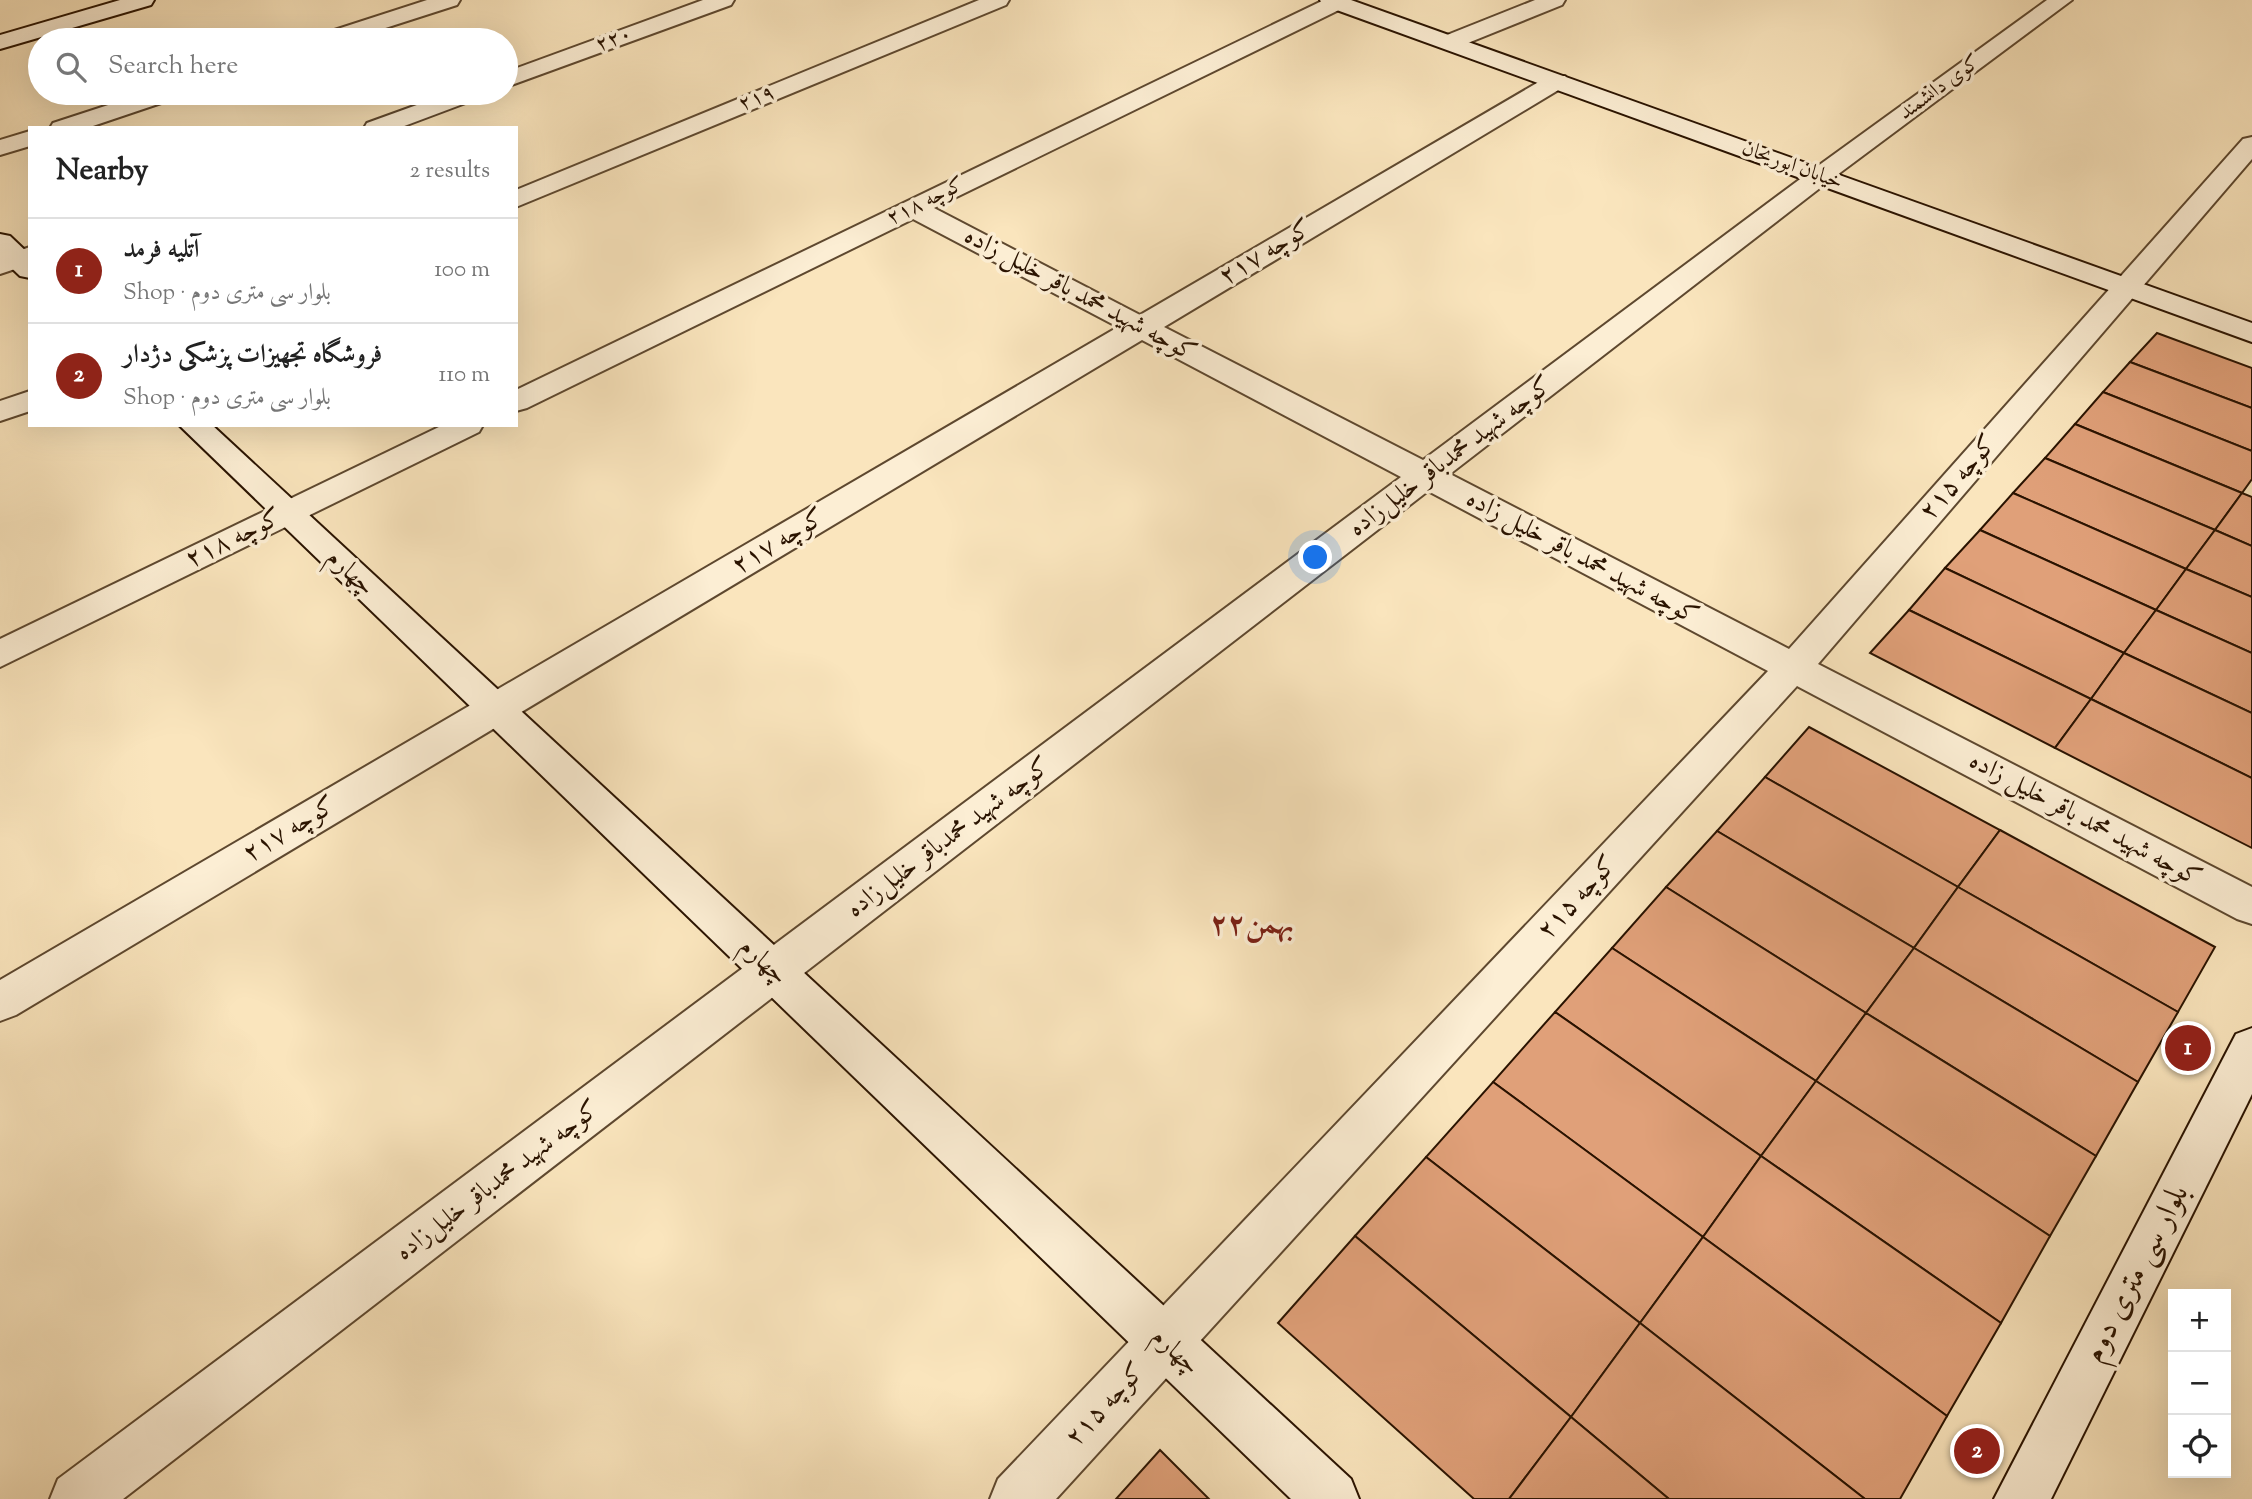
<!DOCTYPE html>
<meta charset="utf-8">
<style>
:root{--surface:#fff;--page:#f2f2f2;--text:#222;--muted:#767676;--line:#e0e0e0;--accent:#8f2418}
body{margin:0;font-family:"Sorts Mill Goudy",Amiri,serif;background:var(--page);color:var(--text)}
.controls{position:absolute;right:21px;bottom:21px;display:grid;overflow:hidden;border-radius:0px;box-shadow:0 7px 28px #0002}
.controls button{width:63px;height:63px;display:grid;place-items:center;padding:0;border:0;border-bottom:2px solid var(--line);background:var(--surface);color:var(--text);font:35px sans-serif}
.you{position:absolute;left:1316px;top:558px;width:24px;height:24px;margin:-18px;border:5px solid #fff;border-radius:50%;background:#1a73e8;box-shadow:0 0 0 10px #1a73e833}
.badge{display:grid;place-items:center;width:46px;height:46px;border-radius:50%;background:var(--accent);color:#fff;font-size:23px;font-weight:700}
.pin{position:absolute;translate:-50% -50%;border:4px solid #fff;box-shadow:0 2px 7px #0006}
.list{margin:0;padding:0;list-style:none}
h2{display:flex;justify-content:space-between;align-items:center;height:91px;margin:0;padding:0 28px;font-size:30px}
h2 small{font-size:23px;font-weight:400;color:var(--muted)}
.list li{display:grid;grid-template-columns:46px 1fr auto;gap:21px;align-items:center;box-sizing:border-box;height:105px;padding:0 28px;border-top:2px solid var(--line)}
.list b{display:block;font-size:26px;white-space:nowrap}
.list p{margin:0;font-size:23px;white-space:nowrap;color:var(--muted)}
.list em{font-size:23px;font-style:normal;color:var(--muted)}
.icon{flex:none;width:38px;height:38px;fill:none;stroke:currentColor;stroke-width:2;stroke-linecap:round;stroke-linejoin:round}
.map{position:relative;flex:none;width:2252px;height:1499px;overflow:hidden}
.search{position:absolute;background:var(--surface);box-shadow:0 7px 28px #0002;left:28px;top:28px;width:490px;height:77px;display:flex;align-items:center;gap:18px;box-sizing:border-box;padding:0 24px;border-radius:38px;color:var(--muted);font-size:26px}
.panel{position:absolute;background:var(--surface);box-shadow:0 7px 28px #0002;left:28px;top:126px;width:490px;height:301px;border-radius:0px}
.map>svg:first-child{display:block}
.building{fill:#e0a079;stroke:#2a1300;stroke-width:2}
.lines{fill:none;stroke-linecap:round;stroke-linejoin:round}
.street-casing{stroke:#5e482f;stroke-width:4}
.secondary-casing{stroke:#2a1300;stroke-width:4}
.street{fill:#fceed4;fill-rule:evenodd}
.secondary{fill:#fceed4;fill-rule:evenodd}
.labels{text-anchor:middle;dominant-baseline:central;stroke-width:7;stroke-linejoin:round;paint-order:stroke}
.far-street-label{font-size:21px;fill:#2a1300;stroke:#fceed4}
.street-label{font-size:26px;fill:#2a1300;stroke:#fceed4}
.quarter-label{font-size:30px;font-weight:bold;fill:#7a1f14;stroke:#fceed4}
.near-street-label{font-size:32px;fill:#2a1300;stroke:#fceed4}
</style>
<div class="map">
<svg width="2252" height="1499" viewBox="0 0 2252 1499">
<rect width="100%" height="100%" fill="#fae5bd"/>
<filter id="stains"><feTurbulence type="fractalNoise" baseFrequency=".00286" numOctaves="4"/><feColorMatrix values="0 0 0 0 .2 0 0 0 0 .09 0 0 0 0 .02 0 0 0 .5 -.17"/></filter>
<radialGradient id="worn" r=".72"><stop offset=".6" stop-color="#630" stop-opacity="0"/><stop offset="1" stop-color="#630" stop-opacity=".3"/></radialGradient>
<g class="building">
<polygon points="2157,333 2252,368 2252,408 2130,362"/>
<polygon points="2130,362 2252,408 2252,451 2103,392"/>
<polygon points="2103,392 2252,451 2252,479 2242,493 2075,424"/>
<polygon points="2075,424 2242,493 2215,530 2045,458"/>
<polygon points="2045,458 2215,530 2186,569 2013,493"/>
<polygon points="2013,493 2186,569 2156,610 1980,530"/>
<polygon points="2242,493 2252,497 2252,546 2215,530"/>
<polygon points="1980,530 2156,610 2124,653 1945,568"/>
<polygon points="2215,530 2252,546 2252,597 2186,569"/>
<polygon points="1945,568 2124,653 2091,699 1909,610"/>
<polygon points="2186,569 2252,597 2252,653 2156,610"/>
<polygon points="1909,610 2091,699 2055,748 1870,653"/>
<polygon points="2156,610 2252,653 2252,713 2124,653"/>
<polygon points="2124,653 2252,713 2252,778 2091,699"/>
<polygon points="2091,699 2252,778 2252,848 2055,748"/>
<polygon points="1809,727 2000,830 1958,887 1765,777"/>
<polygon points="1765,777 1958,887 1914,948 1717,831"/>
<polygon points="2000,830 2215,947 2178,1012 1958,887"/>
<polygon points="1717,831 1914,948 1866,1013 1666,887"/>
<polygon points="1666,887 1866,1013 1816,1081 1612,948"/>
<polygon points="1958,887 2178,1012 2138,1082 1914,948"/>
<polygon points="1612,948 1816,1081 1761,1156 1555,1012"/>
<polygon points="1914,948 2138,1082 2096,1156 1866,1013"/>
<polygon points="1555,1012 1761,1156 1703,1237 1493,1082"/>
<polygon points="1866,1013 2096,1156 2050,1236 1816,1081"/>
<polygon points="1816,1081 2050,1236 2001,1323 1761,1156"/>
<polygon points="1493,1082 1703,1237 1640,1323 1426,1157"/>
<polygon points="1761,1156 2001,1323 1947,1416 1703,1237"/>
<polygon points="1426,1157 1640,1323 1571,1417 1355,1236"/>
<polygon points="1355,1236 1571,1417 1509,1499 1474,1499 1278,1323"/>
<polygon points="1703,1237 1947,1416 1900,1499 1865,1499 1640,1323"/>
<polygon points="1640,1323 1865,1499 1669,1499 1571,1417"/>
<polygon points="1571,1417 1669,1499 1509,1499"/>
<polygon points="1160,1450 1209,1499 1116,1499"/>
</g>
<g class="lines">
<defs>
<g id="street">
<polygon points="427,0 460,0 457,5 348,40 316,40 319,35"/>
<polygon points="703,0 734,0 731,5 506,87 506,72"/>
<polygon points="979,0 1009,0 1006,5 516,207 516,190"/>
<polygon points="1324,0 1348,2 1345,7 934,208 1140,315 1549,76 1565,76 1569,81 1565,86 1164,327 1423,460 1811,171 2047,0 2072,0 1829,181 1450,474 1789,649 2243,139 2252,137 2252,159 1818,664 2252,887 2252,924 2237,919 1797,686 1056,1499 990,1499 998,1479 1768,671 1428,491 123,1499 50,1499 58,1479 1401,477 1142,340 16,1015 0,1021 0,980 1118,327 913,219 527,408 516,411 516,390"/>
<polygon points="1535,0 1565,0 1562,5 1458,47 1442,47 1439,42 1442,37"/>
<polygon points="145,93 180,93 176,98 87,128 50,128 53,123"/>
<polygon points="450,93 483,93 479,98 399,128 364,128 367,123"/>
<polygon points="30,131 30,146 0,155 0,140"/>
<polygon points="30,247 30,264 0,274 0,257"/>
<polygon points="30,391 30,411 0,421 0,401"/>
<polygon points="443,425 483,425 479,432 0,667 0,639"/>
</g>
<g id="secondary">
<polygon points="120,0 154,0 151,5 0,49 0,35"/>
<polygon points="1320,0 1351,0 2252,323 2252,342 1323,5"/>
<polygon points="0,234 10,236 30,255 30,278 20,276 0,257"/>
<polygon points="179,425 212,425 1351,1479 1359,1499 1291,1499"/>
<polygon points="2252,1028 2252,1094 2051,1499 1994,1499 2236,1034"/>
</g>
</defs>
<use href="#street" class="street-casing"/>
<use href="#secondary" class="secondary-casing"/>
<use href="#street" class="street"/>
<use href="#secondary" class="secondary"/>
</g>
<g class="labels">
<g class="far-street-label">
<text transform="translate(614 40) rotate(-20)">۲۲۰</text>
<text transform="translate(1940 88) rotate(-36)">کوی دانشمند</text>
<text transform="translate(757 99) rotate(-22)">۲۱۹</text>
<text transform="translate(1792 166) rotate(20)">خیابان ابوریحان</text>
<text transform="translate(926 202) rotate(-26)">کوچه ۲۱۸</text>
</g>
<g class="street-label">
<text transform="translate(1266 253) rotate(-31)">کوچه ۲۱۷</text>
<text transform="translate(1080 295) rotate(28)">کوچه شهید محمد باقر خلیل زاده</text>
<text transform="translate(1451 457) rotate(-37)">کوچه شهید محمدباقر خلیل‌زاده</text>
<text transform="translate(1959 478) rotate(-49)">کوچه ۲۱۵</text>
<text transform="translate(234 539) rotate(-26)">کوچه ۲۱۸</text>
<text transform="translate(779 542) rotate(-31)">کوچه ۲۱۷</text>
<text transform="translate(1582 558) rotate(28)">کوچه شهید محمد باقر خلیل زاده</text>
<text transform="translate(350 573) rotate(43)">چهارم</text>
<text transform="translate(2085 820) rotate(28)">کوچه شهید محمد باقر خلیل زاده</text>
<text transform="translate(290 830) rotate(-31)">کوچه ۲۱۷</text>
<text transform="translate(949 838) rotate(-37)">کوچه شهید محمدباقر خلیل‌زاده</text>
<text transform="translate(1578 898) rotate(-47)">کوچه ۲۱۵</text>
<text transform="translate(763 962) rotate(43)">چهارم</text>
<text transform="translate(498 1181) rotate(-37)">کوچه شهید محمدباقر خلیل‌زاده</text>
<text transform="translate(1175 1352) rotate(43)">چهارم</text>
<text transform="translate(1106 1405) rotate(-47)">کوچه ۲۱۵</text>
</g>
<g class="quarter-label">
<text x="1252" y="925">۲۲بهمن</text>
</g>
<g class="near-street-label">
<text transform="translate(2137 1274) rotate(-63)">بلوار سی متری دوم</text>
</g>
</g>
<rect width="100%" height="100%" filter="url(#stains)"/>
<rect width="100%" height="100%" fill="url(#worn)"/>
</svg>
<div class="controls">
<button>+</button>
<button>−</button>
<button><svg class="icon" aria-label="locate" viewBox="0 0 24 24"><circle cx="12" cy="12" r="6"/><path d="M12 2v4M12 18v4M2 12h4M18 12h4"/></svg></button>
</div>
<div class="you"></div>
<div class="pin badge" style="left:2188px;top:1048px">1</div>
<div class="pin badge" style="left:1977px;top:1451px">2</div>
<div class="search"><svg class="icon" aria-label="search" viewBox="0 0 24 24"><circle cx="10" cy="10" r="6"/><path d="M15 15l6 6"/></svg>Search here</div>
<section class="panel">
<h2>Nearby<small>2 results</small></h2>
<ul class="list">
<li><span class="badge">1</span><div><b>آتلیه فرمد</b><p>Shop · بلوار سی متری دوم</p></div><em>100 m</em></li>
<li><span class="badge">2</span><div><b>فروشگاه تجهیزات پزشکی دژدار</b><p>Shop · بلوار سی متری دوم</p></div><em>110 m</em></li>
</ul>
</section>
</div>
